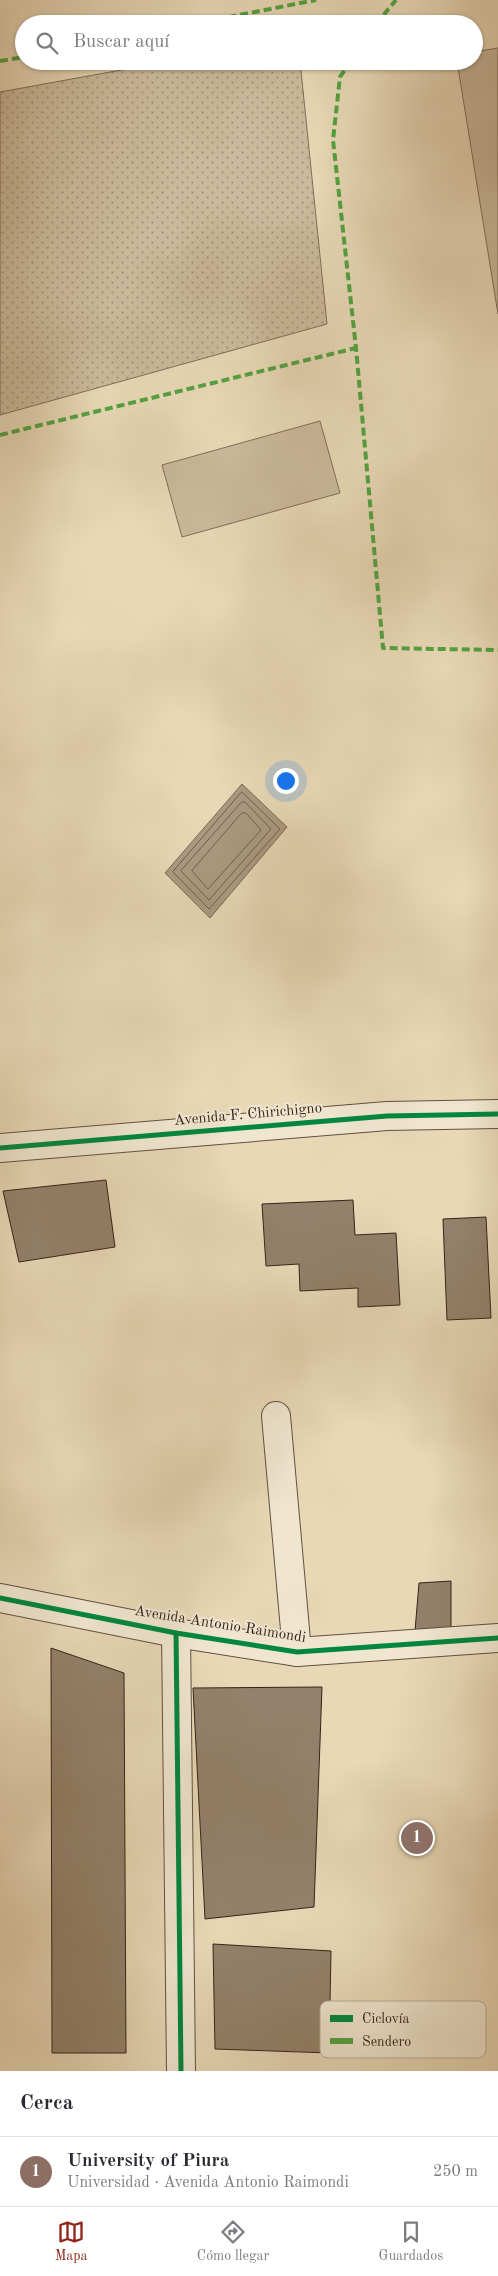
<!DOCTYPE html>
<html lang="es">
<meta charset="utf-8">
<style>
:root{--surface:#fff;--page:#f7f7f7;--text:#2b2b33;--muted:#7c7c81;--line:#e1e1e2;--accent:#8f2418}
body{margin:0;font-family:"Old Standard TT",serif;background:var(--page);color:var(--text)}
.you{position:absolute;left:285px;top:780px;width:18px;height:18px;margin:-12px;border:4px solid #fff;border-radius:50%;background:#1a73e8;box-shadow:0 0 0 8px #1a73e833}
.badge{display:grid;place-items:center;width:32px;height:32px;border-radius:50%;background:var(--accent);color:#fff;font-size:16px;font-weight:700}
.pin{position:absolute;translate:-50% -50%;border:2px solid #fff;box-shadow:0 1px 5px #0006}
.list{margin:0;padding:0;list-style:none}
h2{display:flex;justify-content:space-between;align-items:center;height:65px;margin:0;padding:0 20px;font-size:21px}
h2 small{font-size:16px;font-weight:400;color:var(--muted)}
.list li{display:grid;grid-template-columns:32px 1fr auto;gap:15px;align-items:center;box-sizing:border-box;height:70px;padding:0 20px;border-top:1px solid var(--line)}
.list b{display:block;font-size:19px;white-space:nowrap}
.list p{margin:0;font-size:16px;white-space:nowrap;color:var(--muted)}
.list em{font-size:16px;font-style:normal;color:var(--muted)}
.icon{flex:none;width:28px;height:28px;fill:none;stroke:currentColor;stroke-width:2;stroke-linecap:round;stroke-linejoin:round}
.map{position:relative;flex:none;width:498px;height:2071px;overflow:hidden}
.search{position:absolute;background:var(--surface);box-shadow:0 1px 4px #0004;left:15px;right:15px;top:15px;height:55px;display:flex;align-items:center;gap:12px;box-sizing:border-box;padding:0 18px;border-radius:28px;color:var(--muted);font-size:19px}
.sheet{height:135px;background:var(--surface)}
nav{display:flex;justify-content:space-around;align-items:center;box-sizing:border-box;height:70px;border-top:1px solid var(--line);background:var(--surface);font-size:14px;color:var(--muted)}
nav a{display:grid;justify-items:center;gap:2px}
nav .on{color:var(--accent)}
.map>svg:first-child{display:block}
.grass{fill:url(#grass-dots);stroke:#806e5a}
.garden{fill:#cab99b;stroke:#806e5a}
.water{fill:#ab9a81;stroke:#7c6a58}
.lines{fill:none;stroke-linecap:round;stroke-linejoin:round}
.shore{stroke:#705e4e;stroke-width:1}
.building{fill:#93816b;stroke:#36231a}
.minor-casing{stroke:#625041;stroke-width:30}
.minor{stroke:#f0e6d0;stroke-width:28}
.quiet{stroke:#53a240;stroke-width:4;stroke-dasharray:8 4;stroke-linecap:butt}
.cycleway-casing{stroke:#f0e6d0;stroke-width:8}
.cycleway{stroke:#00873e;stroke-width:5}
.labels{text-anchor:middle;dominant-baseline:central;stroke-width:4;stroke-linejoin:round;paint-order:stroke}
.street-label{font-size:15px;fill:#36231a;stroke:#f0e6d0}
.key{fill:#f0e6d0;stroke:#b8ac99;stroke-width:1}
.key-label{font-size:14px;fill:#36231a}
</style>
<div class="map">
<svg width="498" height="2071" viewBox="0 0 498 2071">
<defs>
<pattern id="grass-dots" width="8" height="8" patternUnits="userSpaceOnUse" patternTransform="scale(1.25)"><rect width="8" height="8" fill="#cab99b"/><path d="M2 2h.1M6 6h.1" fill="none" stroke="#a5967e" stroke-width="1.8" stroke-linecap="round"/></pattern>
</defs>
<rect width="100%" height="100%" fill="#e8d8b6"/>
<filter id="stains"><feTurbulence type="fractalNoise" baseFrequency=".004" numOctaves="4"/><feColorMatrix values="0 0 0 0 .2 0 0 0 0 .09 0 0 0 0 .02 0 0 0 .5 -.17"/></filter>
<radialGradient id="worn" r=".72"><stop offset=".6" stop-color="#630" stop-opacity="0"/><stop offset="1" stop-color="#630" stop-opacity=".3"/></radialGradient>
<polygon class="grass" points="171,61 300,61 327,324 0,415 0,92"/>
<g class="garden">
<polygon points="498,48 498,314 457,61 474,61 474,52"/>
<polygon points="320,421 340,493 182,537 162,465"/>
</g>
<polygon class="water" points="242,784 287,827 210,918 165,873"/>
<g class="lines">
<g class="shore">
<polygon points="242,792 280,829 209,909 173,872"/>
<polygon points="242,802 245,802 271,829 209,900 181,871"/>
<polygon points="242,813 246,813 261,830 208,889 192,871"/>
</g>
</g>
<g class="building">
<polygon points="106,1180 115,1247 19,1262 3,1191"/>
<polygon points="353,1200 355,1235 396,1233 400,1305 358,1307 358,1288 300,1291 299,1264 266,1266 262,1204"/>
<polygon points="486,1217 491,1318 447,1320 443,1219"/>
<polygon points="451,1581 451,1631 415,1631 419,1583"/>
<polygon points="51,1648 124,1673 126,2053 52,2053"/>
<polygon points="322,1687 314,1907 205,1919 193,1688"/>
<polygon points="213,1944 331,1951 329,2053 215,2049"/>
</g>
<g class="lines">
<defs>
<g id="minor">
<polyline points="0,1148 387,1116 498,1114"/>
<polyline points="276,1416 297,1652"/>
<polyline points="0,1598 176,1633 297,1652 498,1638"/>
<polyline points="176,1633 181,2071"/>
</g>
</defs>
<use href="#minor" class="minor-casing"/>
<use href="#minor" class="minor"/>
<g class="quiet">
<polyline points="193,24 316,0"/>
<polyline points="376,24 396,0"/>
<polyline points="0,61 24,57"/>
<polyline points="351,61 340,77 333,140 356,348 383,648 498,650"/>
<polyline points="0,435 356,348"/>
</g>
<defs>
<g id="cycleway">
<polyline points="0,1148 387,1116 498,1114"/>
<polyline points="0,1598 176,1633 297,1652 498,1638"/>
<polyline points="176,1633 181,2071"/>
</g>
</defs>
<use href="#cycleway" class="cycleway-casing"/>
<use href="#cycleway" class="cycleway"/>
</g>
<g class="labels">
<g class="street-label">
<text transform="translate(248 1115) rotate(-5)">Avenida F. Chirichigno</text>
<text transform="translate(220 1625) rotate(9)">Avenida Antonio Raimondi</text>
</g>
</g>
<rect x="320" y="2001" width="166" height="57" rx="8" class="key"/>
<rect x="330" y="2015" width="23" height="7" fill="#00873e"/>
<rect x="330" y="2038" width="23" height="6" fill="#53a240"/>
<g class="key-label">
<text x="362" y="2023">Ciclovía</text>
<text x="362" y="2046">Sendero</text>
</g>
<rect width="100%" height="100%" filter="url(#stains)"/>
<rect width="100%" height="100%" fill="url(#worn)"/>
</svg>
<div class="you"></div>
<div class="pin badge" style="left:417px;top:1838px;background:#8d6e63">1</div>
<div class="search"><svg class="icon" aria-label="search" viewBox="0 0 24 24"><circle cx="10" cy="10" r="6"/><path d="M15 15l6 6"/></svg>Buscar aquí</div>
</div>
<section class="sheet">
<h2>Cerca<small></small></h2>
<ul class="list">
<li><span class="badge" style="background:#8d6e63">1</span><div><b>University of Piura</b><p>Universidad · Avenida Antonio Raimondi</p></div><em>250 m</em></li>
</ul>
</section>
<nav>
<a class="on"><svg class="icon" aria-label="map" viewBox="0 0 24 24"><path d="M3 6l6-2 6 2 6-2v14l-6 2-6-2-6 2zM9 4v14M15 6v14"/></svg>Mapa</a>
<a><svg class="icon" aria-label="directions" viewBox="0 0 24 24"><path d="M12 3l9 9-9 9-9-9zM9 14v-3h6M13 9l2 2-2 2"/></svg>Cómo llegar</a>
<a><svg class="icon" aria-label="saved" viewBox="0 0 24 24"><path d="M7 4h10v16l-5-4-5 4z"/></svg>Guardados</a>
</nav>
